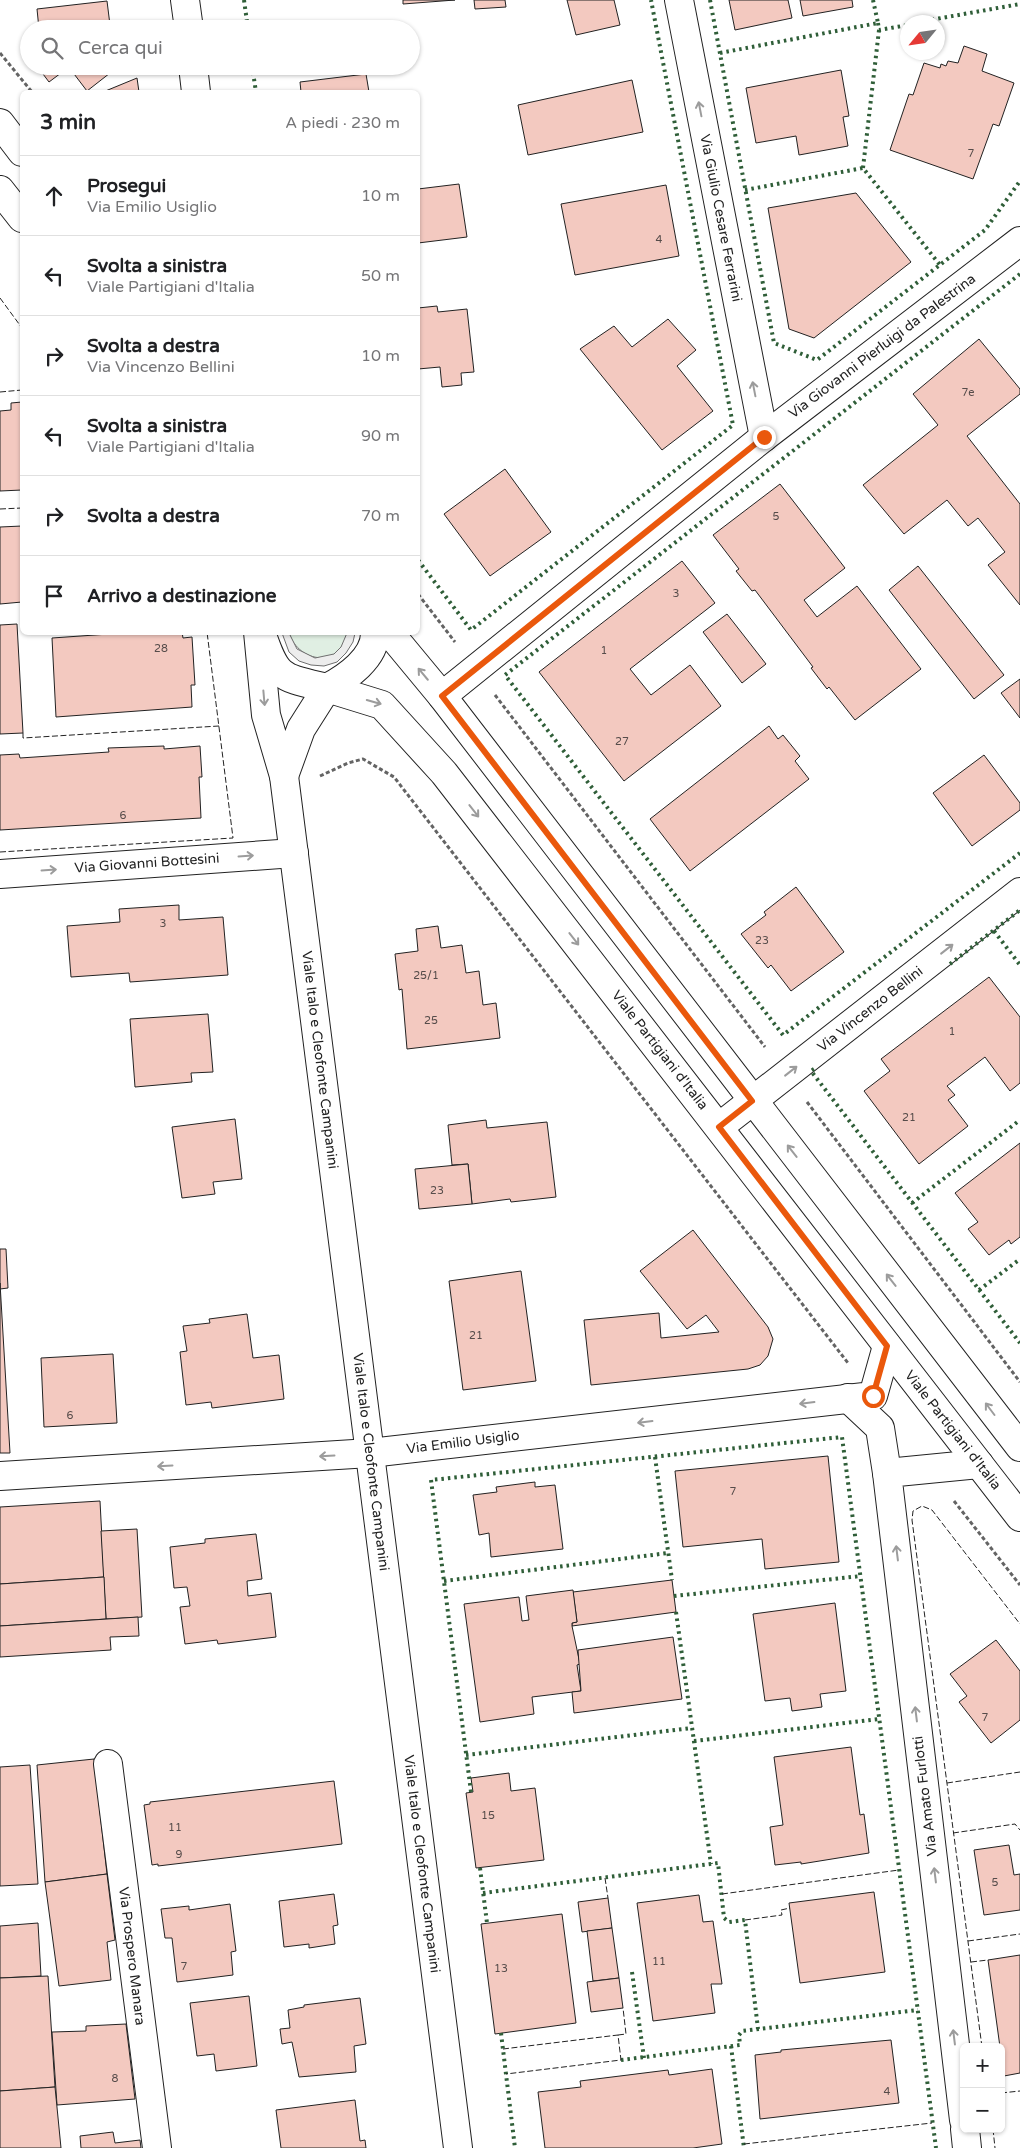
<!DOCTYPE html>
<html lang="it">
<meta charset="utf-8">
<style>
:root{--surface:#fff;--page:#f6f6f6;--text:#202124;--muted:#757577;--line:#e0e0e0}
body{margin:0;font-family:"Varela Round",sans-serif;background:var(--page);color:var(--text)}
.controls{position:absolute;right:15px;bottom:15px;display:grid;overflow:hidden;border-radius:8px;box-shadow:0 1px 4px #0004}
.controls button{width:45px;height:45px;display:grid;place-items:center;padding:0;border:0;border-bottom:1px solid var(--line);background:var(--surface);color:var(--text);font:25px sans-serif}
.compass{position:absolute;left:900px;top:15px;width:45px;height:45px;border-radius:50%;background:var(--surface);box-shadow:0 1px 4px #0004;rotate:241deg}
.stop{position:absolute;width:15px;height:15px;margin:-11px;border:4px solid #ea580c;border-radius:50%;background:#fff}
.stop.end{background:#ea580c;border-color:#fff;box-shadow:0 1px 5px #0008}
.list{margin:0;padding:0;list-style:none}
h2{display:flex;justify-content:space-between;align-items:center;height:65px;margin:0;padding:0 20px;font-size:21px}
h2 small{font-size:16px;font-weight:400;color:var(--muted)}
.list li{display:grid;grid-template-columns:32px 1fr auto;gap:15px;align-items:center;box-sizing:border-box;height:80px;padding:0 20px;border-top:1px solid var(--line)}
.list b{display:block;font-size:19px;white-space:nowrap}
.list p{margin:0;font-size:16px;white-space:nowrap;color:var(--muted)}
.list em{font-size:16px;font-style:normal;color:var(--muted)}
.icon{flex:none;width:28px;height:28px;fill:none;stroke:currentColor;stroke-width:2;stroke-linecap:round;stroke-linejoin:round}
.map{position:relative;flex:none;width:1020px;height:2148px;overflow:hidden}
.search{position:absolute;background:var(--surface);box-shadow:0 1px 4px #0004;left:20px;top:20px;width:400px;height:55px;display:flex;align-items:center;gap:12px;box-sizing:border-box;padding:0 18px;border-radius:28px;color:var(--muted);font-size:19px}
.panel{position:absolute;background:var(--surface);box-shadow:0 1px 4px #0004;left:20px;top:90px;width:400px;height:545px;border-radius:8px}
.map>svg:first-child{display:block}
.green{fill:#e0efe3;stroke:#6f6f6f}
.parking{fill:#ededed;stroke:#6f6f6f}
.building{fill:#f3c9c0;stroke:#222}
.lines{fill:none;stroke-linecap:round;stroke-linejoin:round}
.minor-casing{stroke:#222;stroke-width:30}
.secondary-casing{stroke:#222;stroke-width:30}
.path{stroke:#646464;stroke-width:3;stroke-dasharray:4 2.5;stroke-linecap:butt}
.minor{stroke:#fff;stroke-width:28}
.secondary{stroke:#fff;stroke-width:28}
.hedge{stroke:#2f5e38;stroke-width:4;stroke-dasharray:2.5 4;stroke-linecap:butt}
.fence{stroke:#222;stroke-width:1;stroke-dasharray:6 2.5;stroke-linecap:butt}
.oneway{stroke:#9c9c9c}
.route{stroke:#ea580c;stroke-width:6}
.labels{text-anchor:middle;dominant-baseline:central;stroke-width:4;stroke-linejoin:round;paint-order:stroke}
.number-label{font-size:11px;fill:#564c4a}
.street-label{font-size:14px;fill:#222;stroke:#fff}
</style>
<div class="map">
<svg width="1020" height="2148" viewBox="0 0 1020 2148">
<rect width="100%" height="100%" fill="#fff"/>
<path class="green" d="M289 633H347C342 668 299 664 289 633Z"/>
<polygon class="parking" points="282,633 289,633 297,649 315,658 334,654 341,647 347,633 355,633 353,642 346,653 337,662 324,666 311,665 299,661 289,652"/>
<g class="building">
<polygon points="403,0 455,0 403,4"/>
<polygon points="474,0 505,0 506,7 475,9"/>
<polygon points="567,0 614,0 620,25 576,35"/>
<polygon points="729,0 788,0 792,18 735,30"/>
<polygon points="800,0 852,0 853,7 803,16"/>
<polygon points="107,1 110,25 115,24 115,29 39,29 37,9"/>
<polygon points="964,46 987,54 982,71 1014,83 999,126 993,124 973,179 890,150 909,94 913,95 924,63 940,68 941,64 946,66 948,61 958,63"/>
<polygon points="37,66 68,66 69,67 49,82"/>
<polygon points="68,66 119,66 87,91"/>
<polygon points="841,70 849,116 843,117 848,146 799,155 796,136 756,143 746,88"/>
<polygon points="366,74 369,92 301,92 300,82"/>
<polygon points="137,78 139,92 103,92"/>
<polygon points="632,80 643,132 528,155 518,105"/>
<polygon points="459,184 467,237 418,243 418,189"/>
<polygon points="666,185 679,256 575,275 561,204"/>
<polygon points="856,193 911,262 814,338 789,329 768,208"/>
<polygon points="437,306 438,312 467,309 474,372 461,373 462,385 442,387 440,367 418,369 418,308"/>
<polygon points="668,319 696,350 677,366 713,411 662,450 580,349 614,326 632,347"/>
<polygon points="979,339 1020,389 1020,394 967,436 1020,504 1020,605 988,565 1005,552 978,518 968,526 947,500 904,534 863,485 938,425 913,394"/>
<polygon points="22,402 22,490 0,491 0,411 11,410 11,403"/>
<polygon points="505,469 551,532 490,576 444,514"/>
<polygon points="780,484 845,568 804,600 817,617 857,586 921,669 855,720 829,687 827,689 811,668 813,667 755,590 752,591 736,571 739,569 713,535"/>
<polygon points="22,526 22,602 0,604 0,527"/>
<polygon points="682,561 715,603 630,669 651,695 690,665 721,706 624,781 539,672"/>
<polygon points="918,566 1004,675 974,699 889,590"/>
<polygon points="727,614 766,664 742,683 703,632"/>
<polygon points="17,624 23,733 0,734 0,625"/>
<polygon points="109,632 182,632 183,638 192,637 195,685 191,685 192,707 56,717 52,638 109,634"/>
<polygon points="1020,679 1020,718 1001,693"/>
<polygon points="769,726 778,739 783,735 800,756 795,761 809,779 690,871 650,819"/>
<polygon points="164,746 164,749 200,746 202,777 199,777 201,818 0,830 0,755 19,754 20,758 109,752 108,748"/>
<polygon points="984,755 1020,803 1020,810 972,846 933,793"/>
<polygon points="796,887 844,952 791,991 771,965 768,968 741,934 766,915 764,912"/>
<polygon points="179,905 179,920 223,917 228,975 130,982 129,973 71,977 67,926 120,922 119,909"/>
<polygon points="438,926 441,948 462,945 466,973 479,971 483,1005 496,1003 500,1038 407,1049 402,989 399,990 395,954 418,951 416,929"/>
<polygon points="989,977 1020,1017 1020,1083 1010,1091 985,1057 947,1086 955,1095 948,1100 968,1126 919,1164 864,1091 890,1071 881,1059"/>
<polygon points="208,1014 213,1072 191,1073 192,1082 135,1087 130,1019"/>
<polygon points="235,1119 242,1179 213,1182 215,1194 182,1198 172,1127"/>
<polygon points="486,1120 487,1128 547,1122 556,1197 511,1202 510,1199 472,1204 468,1164 452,1165 448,1125"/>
<polygon points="1020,1143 1020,1237 1011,1244 1009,1240 989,1255 968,1229 978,1222 955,1193"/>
<polygon points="468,1164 472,1204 419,1209 415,1169"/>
<polygon points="693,1230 768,1327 773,1339 768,1356 760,1365 748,1369 591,1385 584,1320 659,1313 661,1338 719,1332 706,1315 687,1329 640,1271"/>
<polygon points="0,1249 6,1249 8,1288 0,1289"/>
<polygon points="521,1271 536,1381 463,1390 449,1281"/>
<polygon points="0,1283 10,1453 0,1453"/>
<polygon points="247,1314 253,1358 279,1355 284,1399 212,1408 211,1402 186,1405 180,1352 187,1351 183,1326 210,1323 209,1319"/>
<polygon points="113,1354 117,1423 44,1427 41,1358"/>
<polygon points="828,1456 839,1562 765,1569 762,1539 683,1547 675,1471"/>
<polygon points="535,1482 535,1487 555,1485 563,1549 491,1557 489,1533 479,1535 473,1495 497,1492 496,1487"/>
<polygon points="100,1501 104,1577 0,1584 0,1507"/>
<polygon points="137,1529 142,1617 106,1619 101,1531"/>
<polygon points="256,1534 262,1579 247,1581 248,1596 271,1593 276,1637 218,1644 217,1640 185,1644 180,1607 190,1606 187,1587 174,1588 170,1547 205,1543 205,1539"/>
<polygon points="104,1577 106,1619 0,1626 0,1584"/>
<polygon points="672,1580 676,1612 572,1626 572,1623 577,1622 573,1592"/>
<polygon points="573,1590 577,1622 572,1623 572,1626 580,1664 577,1665 581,1691 532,1697 534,1714 480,1722 464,1604 519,1597 522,1621 529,1620 526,1596"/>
<polygon points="835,1603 846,1691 820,1694 822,1707 792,1711 790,1698 765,1701 753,1614"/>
<polygon points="138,1617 139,1636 110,1637 111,1650 0,1657 0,1626"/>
<polygon points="673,1637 682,1699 574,1713 572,1692 581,1691 578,1650"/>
<polygon points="996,1640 1020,1671 1020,1720 991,1743 959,1702 967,1696 950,1674"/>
<polygon points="851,1747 860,1815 864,1814 869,1853 801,1864 801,1862 775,1865 770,1827 783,1825 774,1757"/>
<polygon points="94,1759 107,1874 45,1882 37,1765"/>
<polygon points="30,1765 38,1884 0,1886 0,1767"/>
<polygon points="509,1773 511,1791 535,1788 544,1860 476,1868 466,1793 473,1792 471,1778"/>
<polygon points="334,1781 342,1844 158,1866 158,1864 152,1865 144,1805 150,1804 150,1802"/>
<polygon points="1009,1845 1014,1875 1020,1874 1020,1910 984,1915 974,1850"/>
<polygon points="107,1874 115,1940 107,1942 111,1980 59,1986 45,1882"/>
<polygon points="874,1892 885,1972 800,1983 789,1903"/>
<polygon points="334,1894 338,1925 333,1926 335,1944 309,1948 309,1944 284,1947 279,1901"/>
<polygon points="699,1895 703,1922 713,1921 722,1984 711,1984 715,2013 653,2021 637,1903"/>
<polygon points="608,1898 612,1928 582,1932 578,1902"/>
<polygon points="230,1904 236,1951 231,1952 233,1975 177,1982 172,1938 165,1938 161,1909 189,1906 189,1910"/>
<polygon points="562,1914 576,2023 495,2034 481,1924"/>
<polygon points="38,1923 41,1976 0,1978 0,1926"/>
<polygon points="612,1928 619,1978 593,1981 587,1931"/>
<polygon points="1020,1955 1020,2073 1004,2076 988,1960"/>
<polygon points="48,1976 55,2087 0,2091 0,1978"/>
<polygon points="619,1978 623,2008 591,2012 587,1982"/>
<polygon points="249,1996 257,2066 216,2071 214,2054 197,2056 190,2003"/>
<polygon points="360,1998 366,2044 354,2046 356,2072 299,2077 292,2042 282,2044 280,2029 290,2028 288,2010 304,2007 304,2005"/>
<polygon points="126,2024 135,2099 57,2105 52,2032 86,2031 86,2026"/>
<polygon points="891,2040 899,2103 760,2119 755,2055 781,2052 781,2050"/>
<polygon points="712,2069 722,2144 693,2148 545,2148 538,2092 581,2087 580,2081 668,2070 669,2075"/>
<polygon points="55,2087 61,2148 0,2148 0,2091"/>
<polygon points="355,2100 360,2141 365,2140 366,2148 281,2148 276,2110"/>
<polygon points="113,2132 115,2143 140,2140 141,2148 81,2148 80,2136"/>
</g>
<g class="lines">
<defs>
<g id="minor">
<polyline points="185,0 189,29"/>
<polyline points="679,0 764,437"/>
<polyline points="193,66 196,92"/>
<polyline points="258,632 266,715 284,776 301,729 327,688"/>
<polyline points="442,696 764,437 1020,241"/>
<polyline points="284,776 458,2148"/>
<polyline points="0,874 294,853"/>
<polyline points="719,1127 1020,892"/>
<polyline points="848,1398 880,1428 887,1473"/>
<polyline points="0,1476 370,1453 873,1396 887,1346"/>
<polyline points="108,1764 157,2148"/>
<polyline points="964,2120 887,1473 979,1464"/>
<polyline points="965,2129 967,2148"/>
</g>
<g id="secondary">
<polyline points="0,123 22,152"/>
<polyline points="0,190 22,218"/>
<path d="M261 632C277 679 280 677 327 688 346 678 376 658 375 632"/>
<polyline points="389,632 442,696 1020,1447"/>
<polyline points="327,688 382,705 444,773 1020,1517"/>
</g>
</defs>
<use href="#minor" class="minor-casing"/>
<use href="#secondary" class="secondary-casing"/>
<g class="path">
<polyline points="0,53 32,92"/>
<polyline points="418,594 455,642"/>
<polyline points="495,695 765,1047"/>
<polyline points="320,776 348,763 363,759 394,777 848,1363"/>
<polyline points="807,1102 1020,1382"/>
<polyline points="954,1501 1020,1585"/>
</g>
<use href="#minor" class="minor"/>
<use href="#secondary" class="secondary"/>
<g class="hedge">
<polyline points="244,0 248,29"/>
<polyline points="710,0 774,343 817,360 985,230 1020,181"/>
<polyline points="919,22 1020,4"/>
<polyline points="878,23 879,30 908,25"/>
<polyline points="720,53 878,23 873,0"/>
<polyline points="252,66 256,92"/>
<polyline points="863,168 879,30"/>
<polyline points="745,190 863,168 940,265"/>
<polyline points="1020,274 505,675 783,1035 1020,853"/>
<polyline points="418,560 471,630 733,425 651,0"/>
<polyline points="994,931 1020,965"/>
<polyline points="950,964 1020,910"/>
<polyline points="814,1069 811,1071 1020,1343"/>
<polyline points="912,1203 1020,1120"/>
<polyline points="979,1290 1020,1259"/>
<polyline points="655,1457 672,1580"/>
<polyline points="444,1581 668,1553"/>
<polyline points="674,1596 861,1576"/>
<polyline points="676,1612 711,1864"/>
<polyline points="694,1741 879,1719"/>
<polyline points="466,1755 692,1728"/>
<polyline points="471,1792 431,1480 842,1437 936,2148"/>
<polyline points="480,1868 487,1923"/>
<polyline points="483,1893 718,1863 724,1918 729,1922 745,1920 758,2029"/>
<polyline points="632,1972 644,2058"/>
<polyline points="501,2033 515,2148"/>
<polyline points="731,2046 744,2148"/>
<polyline points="621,2060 740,2045 739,2035 742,2031 918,2010"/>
</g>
<g class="fence">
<polyline points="0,298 22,328"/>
<polyline points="0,392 22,390"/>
<polyline points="0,509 22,508"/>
<polyline points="23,733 23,738 219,726"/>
<polyline points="0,852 233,838 207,632"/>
<polyline points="947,1783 1020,1772"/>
<polyline points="953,1833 1015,1824 1020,1830"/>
<polyline points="605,1878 608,1898"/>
<polyline points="722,1894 899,1870"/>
<polyline points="745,1920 782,1915 781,1910 790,1908"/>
<polyline points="968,1941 1020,1934"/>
<polyline points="971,1962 988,1960"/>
<polyline points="618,2035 626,2034 623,2008"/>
<polyline points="982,2047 912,1520 913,1511 922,1506 932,1510 1020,1624"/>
<polyline points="503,2049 618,2035 621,2060 506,2074"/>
<polyline points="1001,2093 1020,2091"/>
<polyline points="993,2129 995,2148"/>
<polyline points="744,2144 932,2123"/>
</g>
</g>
<defs><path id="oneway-shaft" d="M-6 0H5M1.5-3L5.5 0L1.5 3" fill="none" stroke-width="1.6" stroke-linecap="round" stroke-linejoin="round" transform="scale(1.25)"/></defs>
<g class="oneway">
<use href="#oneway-shaft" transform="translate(700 109) rotate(-101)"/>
<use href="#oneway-shaft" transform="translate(754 389) rotate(-101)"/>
<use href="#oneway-shaft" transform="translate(423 674) rotate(-130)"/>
<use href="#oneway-shaft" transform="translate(264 698) rotate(85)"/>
<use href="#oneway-shaft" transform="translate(374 702) rotate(16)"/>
<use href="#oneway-shaft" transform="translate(474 811) rotate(52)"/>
<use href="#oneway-shaft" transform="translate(246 856) rotate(-4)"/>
<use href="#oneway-shaft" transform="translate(49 870) rotate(-4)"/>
<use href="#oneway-shaft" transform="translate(574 939) rotate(52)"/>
<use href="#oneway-shaft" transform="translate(947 949) rotate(-38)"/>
<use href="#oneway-shaft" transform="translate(791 1071) rotate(-38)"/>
<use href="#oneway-shaft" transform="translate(792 1151) rotate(-128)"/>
<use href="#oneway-shaft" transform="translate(891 1280) rotate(-128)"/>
<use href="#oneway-shaft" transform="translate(807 1403) rotate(173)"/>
<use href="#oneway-shaft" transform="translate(990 1409) rotate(-127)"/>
<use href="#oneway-shaft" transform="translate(645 1422) rotate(173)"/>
<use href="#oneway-shaft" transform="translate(327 1456) rotate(177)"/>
<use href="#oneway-shaft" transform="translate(165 1466) rotate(177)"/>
<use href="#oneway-shaft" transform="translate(897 1553) rotate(-97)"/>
<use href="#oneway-shaft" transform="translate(916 1714) rotate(-97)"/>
<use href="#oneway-shaft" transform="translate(935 1875) rotate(-97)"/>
<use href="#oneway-shaft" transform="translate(954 2037) rotate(-97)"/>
</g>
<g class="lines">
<polyline class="route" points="764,437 442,696 752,1101 719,1127 887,1346 873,1396"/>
</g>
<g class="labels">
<g class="number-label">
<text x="971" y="153">7</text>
<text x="659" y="239">4</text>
<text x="968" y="392">7e</text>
<text x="776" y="516">5</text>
<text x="676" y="593">3</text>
<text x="161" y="648">28</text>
<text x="604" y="650">1</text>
<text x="622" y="741">27</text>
<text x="123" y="815">6</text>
<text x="163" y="923">3</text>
<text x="762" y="940">23</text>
<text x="426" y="975">25/1</text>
<text x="431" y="1020">25</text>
<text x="952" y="1031">1</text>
<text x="909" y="1117">21</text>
<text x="437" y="1190">23</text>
<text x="476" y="1335">21</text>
<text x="70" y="1415">6</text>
<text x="733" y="1491">7</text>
<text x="985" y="1717">7</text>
<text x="488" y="1815">15</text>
<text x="175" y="1827">11</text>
<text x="179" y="1854">9</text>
<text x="995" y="1882">5</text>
<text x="659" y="1961">11</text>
<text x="184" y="1966">7</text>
<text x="501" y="1968">13</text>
<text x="115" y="2078">8</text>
<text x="887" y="2091">4</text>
</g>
<g class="street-label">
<text transform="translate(721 218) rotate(79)">Via Giulio Cesare Ferrarini</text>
<text transform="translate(882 346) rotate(-37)">Via Giovanni Pierluigi da Palestrina</text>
<text transform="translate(147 863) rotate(-4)">Via Giovanni Bottesini</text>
<text transform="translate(870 1009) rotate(-38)">Via Vincenzo Bellini</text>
<text transform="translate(660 1050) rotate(52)">Viale Partigiani d'Italia</text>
<text transform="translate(320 1060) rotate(83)">Viale Italo e Cleofonte Campanini</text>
<text transform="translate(953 1430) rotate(52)">Viale Partigiani d'Italia</text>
<text transform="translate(463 1442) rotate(-7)">Via Emilio Usiglio</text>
<text transform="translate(371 1462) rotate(83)">Viale Italo e Cleofonte Campanini</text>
<text transform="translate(925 1796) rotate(-97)">Via Amato Furlotti</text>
<text transform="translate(422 1864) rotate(83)">Viale Italo e Cleofonte Campanini</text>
<text transform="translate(132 1956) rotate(83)">Via Prospero Manara</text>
</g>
</g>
</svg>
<div class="controls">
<button>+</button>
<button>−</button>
</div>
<svg class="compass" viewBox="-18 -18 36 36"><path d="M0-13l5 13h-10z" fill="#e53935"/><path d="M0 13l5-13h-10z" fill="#757577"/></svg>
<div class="stop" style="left:873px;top:1396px"></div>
<div class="stop end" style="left:764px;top:437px"></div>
<div class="search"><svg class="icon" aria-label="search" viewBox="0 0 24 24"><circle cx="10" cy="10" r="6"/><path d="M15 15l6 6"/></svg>Cerca qui</div>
<section class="panel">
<h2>3 min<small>A piedi · 230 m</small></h2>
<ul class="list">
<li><svg class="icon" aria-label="ahead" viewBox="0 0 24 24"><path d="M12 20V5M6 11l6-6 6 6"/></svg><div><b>Prosegui</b><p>Via Emilio Usiglio</p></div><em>10 m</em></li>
<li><svg class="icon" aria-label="left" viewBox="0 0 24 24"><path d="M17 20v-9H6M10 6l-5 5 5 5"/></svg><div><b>Svolta a sinistra</b><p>Viale Partigiani d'Italia</p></div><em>50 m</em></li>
<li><svg class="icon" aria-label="right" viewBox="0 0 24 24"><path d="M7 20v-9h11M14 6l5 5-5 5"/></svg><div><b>Svolta a destra</b><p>Via Vincenzo Bellini</p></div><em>10 m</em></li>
<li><svg class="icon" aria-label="left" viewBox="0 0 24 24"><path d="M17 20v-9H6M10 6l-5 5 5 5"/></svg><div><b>Svolta a sinistra</b><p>Viale Partigiani d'Italia</p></div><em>90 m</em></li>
<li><svg class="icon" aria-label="right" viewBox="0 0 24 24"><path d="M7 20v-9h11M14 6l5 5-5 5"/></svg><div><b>Svolta a destra</b></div><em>70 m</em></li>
<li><svg class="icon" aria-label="arrive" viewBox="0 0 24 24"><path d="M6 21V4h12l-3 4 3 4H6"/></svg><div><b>Arrivo a destinazione</b></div></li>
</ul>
</section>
</div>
